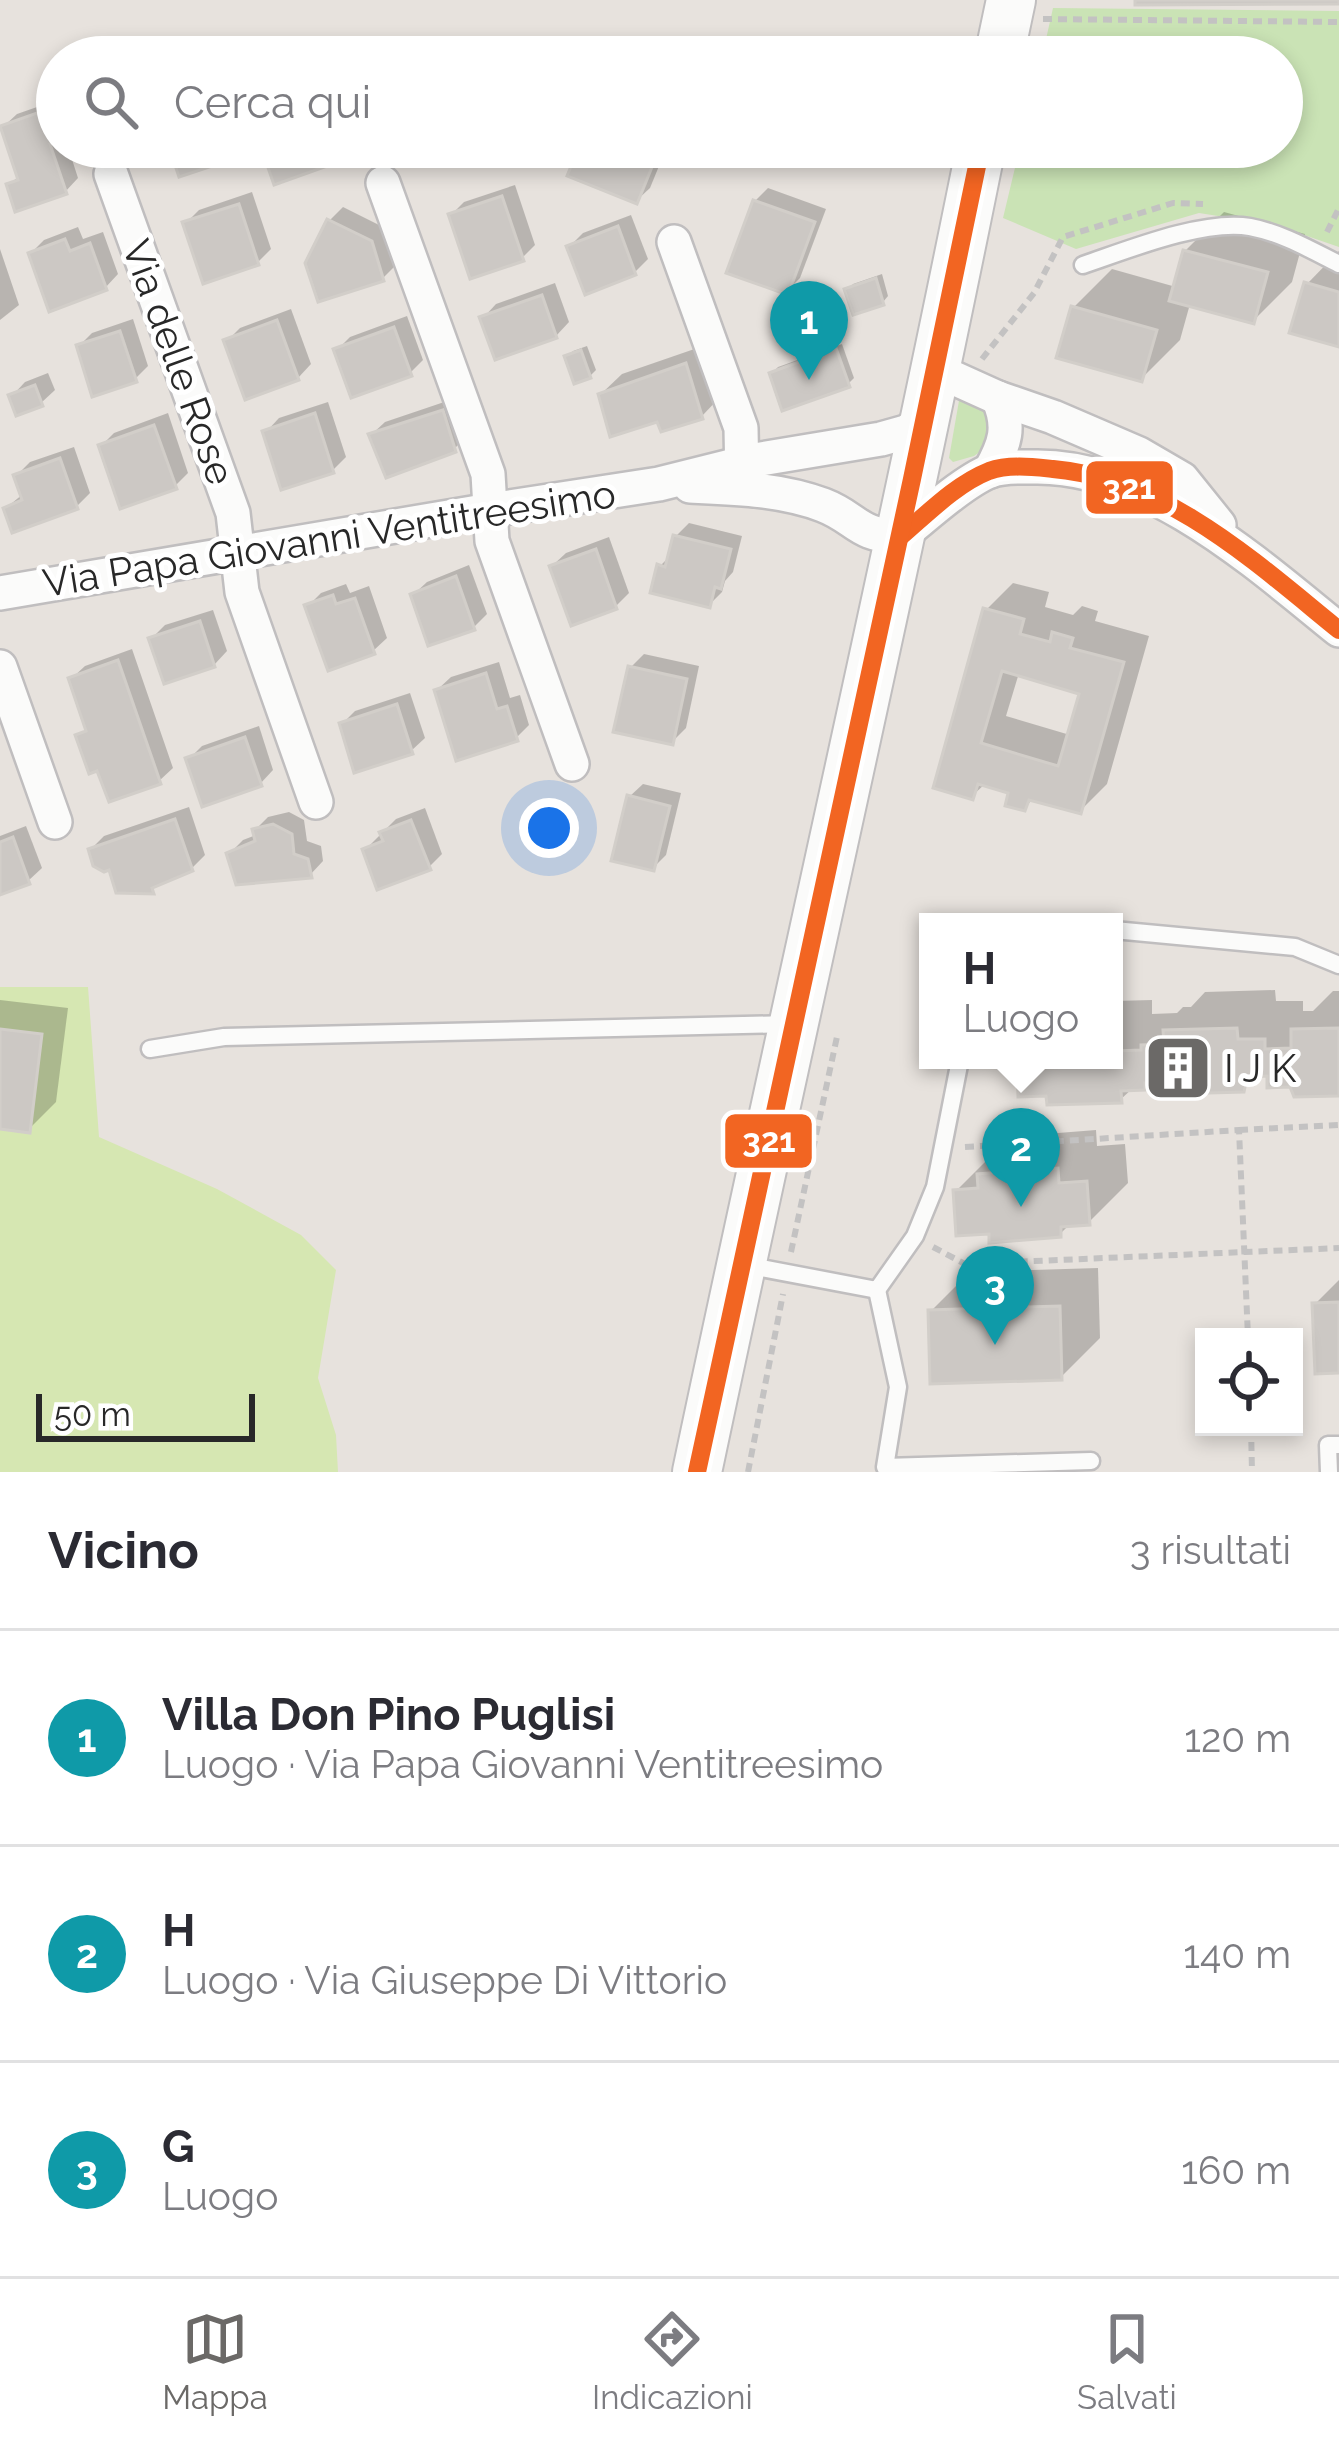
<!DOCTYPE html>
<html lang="it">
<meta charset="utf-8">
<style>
:root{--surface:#fff;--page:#f7f7f7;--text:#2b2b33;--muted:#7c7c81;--line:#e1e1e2;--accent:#6b6967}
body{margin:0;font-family:Raleway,sans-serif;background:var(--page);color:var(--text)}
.controls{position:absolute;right:36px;bottom:36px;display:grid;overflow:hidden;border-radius:0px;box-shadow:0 6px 18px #0003}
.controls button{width:108px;height:108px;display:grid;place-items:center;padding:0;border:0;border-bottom:3px solid var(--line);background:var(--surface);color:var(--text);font:60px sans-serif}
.scale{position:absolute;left:36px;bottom:30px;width:219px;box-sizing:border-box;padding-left:12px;border:6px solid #282828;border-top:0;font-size:33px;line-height:42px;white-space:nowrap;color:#282828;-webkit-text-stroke:9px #fff;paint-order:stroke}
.you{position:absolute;left:549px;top:828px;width:42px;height:42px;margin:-30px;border:9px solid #fff;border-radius:50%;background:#1a73e8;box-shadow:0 0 0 18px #1a73e833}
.badge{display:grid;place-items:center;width:78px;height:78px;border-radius:50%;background:var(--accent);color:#fff;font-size:39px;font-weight:700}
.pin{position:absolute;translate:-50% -99px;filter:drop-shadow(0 3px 6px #0008)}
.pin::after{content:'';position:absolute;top:63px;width:42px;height:36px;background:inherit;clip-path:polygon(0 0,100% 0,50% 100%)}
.popup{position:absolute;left:919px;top:913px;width:204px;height:156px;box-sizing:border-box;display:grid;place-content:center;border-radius:0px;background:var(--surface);filter:drop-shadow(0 3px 9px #0005);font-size:39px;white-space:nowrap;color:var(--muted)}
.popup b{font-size:45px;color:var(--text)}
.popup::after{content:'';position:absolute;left:50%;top:100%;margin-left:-24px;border:24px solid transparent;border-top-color:var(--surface)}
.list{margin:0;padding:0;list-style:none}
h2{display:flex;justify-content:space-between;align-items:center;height:156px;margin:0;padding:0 48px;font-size:51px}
h2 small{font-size:39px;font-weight:400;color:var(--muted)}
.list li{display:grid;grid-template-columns:78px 1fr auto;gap:36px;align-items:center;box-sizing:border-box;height:216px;padding:0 48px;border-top:3px solid var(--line)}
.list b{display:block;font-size:45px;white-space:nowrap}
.list p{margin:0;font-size:39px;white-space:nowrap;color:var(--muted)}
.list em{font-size:39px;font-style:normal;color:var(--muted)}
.icon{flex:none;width:66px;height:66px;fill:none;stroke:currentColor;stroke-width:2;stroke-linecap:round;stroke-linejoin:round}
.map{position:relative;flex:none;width:1339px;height:1472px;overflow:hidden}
.search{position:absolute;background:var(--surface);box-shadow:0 6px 18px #0003;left:36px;right:36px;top:36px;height:132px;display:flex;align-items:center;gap:30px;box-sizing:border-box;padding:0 42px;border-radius:66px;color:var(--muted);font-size:45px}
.sheet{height:804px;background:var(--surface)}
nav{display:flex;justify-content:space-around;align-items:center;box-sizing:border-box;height:168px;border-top:3px solid var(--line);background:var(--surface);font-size:33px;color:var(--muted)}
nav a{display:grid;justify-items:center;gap:6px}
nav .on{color:var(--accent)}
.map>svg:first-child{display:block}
.green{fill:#cae3b5}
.pitch{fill:#d6e7b2}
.shadow{fill:#0003;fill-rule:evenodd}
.building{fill:#ccc8c4;stroke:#d2cec9;stroke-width:3;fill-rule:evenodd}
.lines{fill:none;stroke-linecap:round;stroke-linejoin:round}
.service-casing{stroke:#c0bebf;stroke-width:21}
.minor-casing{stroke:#c0bebf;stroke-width:38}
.secondary-casing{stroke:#c0bebf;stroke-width:52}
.path{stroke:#c3c2c2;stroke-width:6;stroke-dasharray:9 6;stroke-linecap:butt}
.service{stroke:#fbfbfa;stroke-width:16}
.minor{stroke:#fbfbfa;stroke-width:33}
.secondary{stroke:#fbfbfa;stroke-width:48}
.bus-1-casing{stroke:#fff;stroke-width:27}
.bus-1{stroke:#f26522;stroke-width:18}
.labels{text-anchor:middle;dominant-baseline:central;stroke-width:10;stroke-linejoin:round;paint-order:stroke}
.street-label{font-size:39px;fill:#282828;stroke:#fff}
.poi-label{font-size:39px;fill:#282828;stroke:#fff;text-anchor:start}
.line-badge{stroke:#fff;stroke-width:4.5}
.badge-label{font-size:33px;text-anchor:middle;font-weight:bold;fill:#fff}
</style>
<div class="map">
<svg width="1339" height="1472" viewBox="0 0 1339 1472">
<rect width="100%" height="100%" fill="#e7e2dd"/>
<g class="green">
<polygon points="1053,8 1339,11 1339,247 1275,225 1199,213 1076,249 1003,218 1020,147 1282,147 1282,57 1042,57"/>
<polygon points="960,395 993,418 988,446 974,456 953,462 949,458"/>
</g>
<polygon class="pitch" points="0,987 88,987 99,1137 217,1189 301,1235 336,1270 318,1378 336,1435 338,1472 0,1472"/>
<g class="shadow">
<polygon points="57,100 57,147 68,147 78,178 65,192 9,185 20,175 3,127 17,114"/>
<polygon points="172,147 237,147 225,158"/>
<polygon points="264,147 338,147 339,150 326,163"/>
<polygon points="426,147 462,147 430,158"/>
<polygon points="582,147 661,147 666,149 650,188 636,201"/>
<polygon points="515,185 535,245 522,258 451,215 464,202"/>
<polygon points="768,188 826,209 800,278 787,291 755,201"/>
<polygon points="252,192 271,249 257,263 186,223 199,210"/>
<polygon points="343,207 385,228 396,265 383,278 330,220"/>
<polygon points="1224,212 1305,234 1292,282 1253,321 1190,304 1180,340 1141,379 1073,308 1112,269 1176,287 1185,251"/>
<polygon points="631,215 648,259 635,272 570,246 583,233"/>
<polygon points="78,227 83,239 103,232 118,274 105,288 31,253 44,240"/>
<polygon points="0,249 19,305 0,320"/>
<polygon points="1339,251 1339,344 1307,284"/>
<polygon points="882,274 888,296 883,302 848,290 853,284"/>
<polygon points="555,283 569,322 556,336 483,318 496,304"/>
<polygon points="291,309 311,364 298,378 227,341 240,328"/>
<polygon points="407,316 423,360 410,373 337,350 350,337"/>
<polygon points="133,319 148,366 135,379 79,346 92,333"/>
<polygon points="842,344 854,378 848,384 772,373 778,367"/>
<polygon points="706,345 722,395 702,416 659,418 601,394 622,374"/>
<polygon points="587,346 596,370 590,376 567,357 573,351"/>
<polygon points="48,373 55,390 41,403 12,396 25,382"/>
<polygon points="456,398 467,436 454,449 371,435 385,422"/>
<polygon points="328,402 346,457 333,470 266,432 279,418"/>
<polygon points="168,413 188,473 175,486 101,446 114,433"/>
<polygon points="74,447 90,493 77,506 6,508 23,494 16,476 30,462"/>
<polygon points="689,523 742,536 733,572 725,581 722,592 709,605 660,566 671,555 676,536"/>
<polygon points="609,537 629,593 616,606 552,566 566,553"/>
<polygon points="469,565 487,614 473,628 413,595 427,582"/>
<path d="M1013 583 1049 592 1045 607 1073 615 1082 606 1098 611 1095 621 1149 636 1107 784 1080 811 1034 798 1024 808 1012 791 986 783 972 796 986 610ZM1019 673 1083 692 1070 735 1006 716Z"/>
<polygon points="346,584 350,593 369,586 387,638 373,651 308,606 321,593"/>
<polygon points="213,610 227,651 214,665 152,638 165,625"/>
<polygon points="132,649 173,768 159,781 99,767 79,736 88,727 71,679 85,666"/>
<polygon points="644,654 699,666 686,728 672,742 630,668"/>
<polygon points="499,662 510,698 520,695 529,725 516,738 437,690 451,677"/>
<polygon points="410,693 425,738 411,751 342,724 355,711"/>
<polygon points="259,726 273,770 260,784 189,759 202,746"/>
<polygon points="643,784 681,793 666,855 653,868 629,797"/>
<polygon points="189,807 205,855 192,868 162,881 152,890 111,865 91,849 104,836"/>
<polygon points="425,808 442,854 429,867 365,850 396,819"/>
<polygon points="289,812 304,820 307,841 321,846 323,861 310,875 229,854 243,840 256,835 255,830 268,817"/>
<polygon points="26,826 42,868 28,881 0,892 0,836"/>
<polygon points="1275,990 1276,1001 1303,1001 1303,1011 1313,1011 1333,991 1339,991 1339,1093 1292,1084 1270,1073 1258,1074 1242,1089 1170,1080 1151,1080 1144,1087 1133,1088 1120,1100 1049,1093 1021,1060 1114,1060 1114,1001 1152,1000 1152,1014 1177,1013 1183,1007 1191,1007 1205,992"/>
<polygon points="0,1000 68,1008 56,1102 29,1129 0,1126"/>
<polygon points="1096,1130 1097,1146 1125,1144 1128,1183 1089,1222 1071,1223 1060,1234 992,1230 956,1191 995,1152 1004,1151 1020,1136"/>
<polygon points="1098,1268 1100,1338 1061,1377 931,1311 970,1272"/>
<polygon points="1339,1280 1339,1370 1315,1304"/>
</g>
<g class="building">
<polygon points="1135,0 1339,0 1339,4 1135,5"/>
<polygon points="54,107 57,142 50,144 67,194 15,212 6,184 18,180 0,126"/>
<polygon points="169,147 222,147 227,161 179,177"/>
<polygon points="261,147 321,147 327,166 274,185"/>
<polygon points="579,147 617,147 654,162 637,204 567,176"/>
<polygon points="502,196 524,261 470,279 448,214"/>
<polygon points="753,200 815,222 788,295 726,273"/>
<polygon points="239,204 259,265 203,284 182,222"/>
<polygon points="327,219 372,241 384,281 318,302 305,263"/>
<polygon points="618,226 636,275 585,295 566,246"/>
<polygon points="65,239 70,251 90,243 107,290 49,312 28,253"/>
<polygon points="1183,250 1268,272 1254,324 1169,301"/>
<polygon points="876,278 884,305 853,315 844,289"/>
<polygon points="1304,282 1339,292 1339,347 1289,333"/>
<polygon points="542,295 557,338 495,360 479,317"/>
<polygon points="1071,306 1157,330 1142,382 1056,358"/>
<polygon points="277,320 299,380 245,400 223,340"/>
<polygon points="394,327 412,376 351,398 333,349"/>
<polygon points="120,331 137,382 92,397 76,345"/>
<polygon points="836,348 850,387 782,411 769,373"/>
<polygon points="581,350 591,378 574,384 564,356"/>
<polygon points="686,363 703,419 661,432 657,422 610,437 598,394"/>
<polygon points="35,385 43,406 16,416 8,395"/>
<polygon points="443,410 456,452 386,478 368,434"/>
<polygon points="315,413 334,473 281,490 262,431"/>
<polygon points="154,425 177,489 120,509 98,445"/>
<polygon points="60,458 78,509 12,533 3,508 22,500 13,475"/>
<polygon points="673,535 731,549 721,589 715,587 710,608 650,593 657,564 665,567"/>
<polygon points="596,549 617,609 571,626 549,566"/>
<polygon points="456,576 475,630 428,646 410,594"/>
<polygon points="333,595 336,604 355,598 375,654 328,671 304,605"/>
<path d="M983 608 1024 619 1020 634 1050 642 1052 632 1073 638 1070 648 1124 662 1081 814 1029 800 1025 811 1005 806 1008 793 978 784 973 800 933 788ZM1002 671 1079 694 1058 766 981 743Z"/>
<polygon points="200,621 215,667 164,684 148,638"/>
<polygon points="118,660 161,784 109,802 97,771 89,774 75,735 86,731 68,678"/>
<polygon points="628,666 687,679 673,745 613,732"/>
<polygon points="486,673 497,709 507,706 518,741 456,761 434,690"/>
<polygon points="397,704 413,754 354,773 339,723"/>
<polygon points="245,737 262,786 202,807 185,758"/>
<polygon points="627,795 670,806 654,871 611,861"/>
<polygon points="175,819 193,871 152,888 154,894 116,893 109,870 104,872 93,866 88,849"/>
<polygon points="411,820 431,870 377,890 362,849 383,841 379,832"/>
<polygon points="273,824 292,834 294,854 308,859 312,878 236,885 226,853 255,841 252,829"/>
<polygon points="13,837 30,884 0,895 0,842"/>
<polygon points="1237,1028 1238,1039 1265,1039 1265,1049 1291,1048 1291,1029 1339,1028 1339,1096 1294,1097 1290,1087 1267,1088 1267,1076 1247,1077 1244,1092 1172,1094 1168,1083 1145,1083 1145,1090 1121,1091 1122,1103 1047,1105 1046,1096 1018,1097 1017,1060 1114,1060 1114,1038 1114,1051 1141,1050 1141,1045 1164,1044 1163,1030"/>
<polygon points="0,1029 42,1034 30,1133 0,1129"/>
<polygon points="1058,1168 1059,1183 1087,1181 1090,1225 1061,1227 1061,1237 989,1243 989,1234 956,1236 953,1190 978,1188 977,1174"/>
<polygon points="1339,1302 1339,1373 1315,1374 1312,1303"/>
<polygon points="1060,1306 1062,1380 930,1384 928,1310"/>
</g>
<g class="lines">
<defs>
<g id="service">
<path d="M1083 265C1127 250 1204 219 1250 227 1282 233 1311 250 1339 264"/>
<polyline points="1114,930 1295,947 1339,965"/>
<polyline points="150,1049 224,1037 791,1024"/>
<polyline points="745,1265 877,1290 915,1236 935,1187 960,1060"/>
<polyline points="877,1290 898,1387 885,1467 1091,1461"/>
<polyline points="1329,1472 1328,1445 1339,1445"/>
</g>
<g id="minor">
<polyline points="111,174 233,513 242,592 316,802"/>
<polyline points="383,183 488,474 492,541 572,764"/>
<polyline points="674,242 741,428 742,481"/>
<polyline points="936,370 998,398 1053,417 1139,454 1182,479 1219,525"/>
<path d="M990 471C1005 444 1011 427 998 398"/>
<path d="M690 486C734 488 781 489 823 505 857 518 856 535 900 537 923 518 964 481 990 471 1003 466 1022 467 1036 467 1149 466 1256 563 1339 630"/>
<polyline points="0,593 490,510 659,484 755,460 881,439 906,432 926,420"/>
<polyline points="0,667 55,822"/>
</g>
<g id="secondary">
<polyline points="999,57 1011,0"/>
<path d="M697 1472C790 1030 892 590 981 147"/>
</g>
</defs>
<use href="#service" class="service-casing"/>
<use href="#minor" class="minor-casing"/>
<use href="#secondary" class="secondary-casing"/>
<g class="path">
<polyline points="1043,19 1339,22"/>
<polyline points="1327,232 1339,208"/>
<polyline points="982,359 1034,293 1063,237 1173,203 1203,204"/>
<polyline points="1239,1130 1339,1125"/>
<polyline points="965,1147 1239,1130 1248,1337"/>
<polyline points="933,1247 965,1264 1339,1248"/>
<polyline points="791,1252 838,1032"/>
<polyline points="1251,1427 1252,1472"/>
<polyline points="748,1472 783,1294"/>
</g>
<use href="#service" class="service"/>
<use href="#minor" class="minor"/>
<use href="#secondary" class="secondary"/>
<defs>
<g id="bus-1">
<path d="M900 537C927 514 956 484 989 471 1009 464 1033 467 1053 469 1166 479 1255 562 1339 630"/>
<polyline points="697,1472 912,479 981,147"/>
</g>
</defs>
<use href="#bus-1" class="bus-1-casing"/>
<use href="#bus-1" class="bus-1"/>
</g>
<defs>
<symbol id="building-square" viewBox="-11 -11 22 22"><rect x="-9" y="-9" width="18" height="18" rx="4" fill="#6b6967" stroke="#fff"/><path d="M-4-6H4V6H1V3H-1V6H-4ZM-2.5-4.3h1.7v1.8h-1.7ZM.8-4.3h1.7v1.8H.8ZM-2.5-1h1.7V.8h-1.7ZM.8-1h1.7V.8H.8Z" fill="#fff"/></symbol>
</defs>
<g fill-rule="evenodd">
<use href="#building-square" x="1140" y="1030" width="76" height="76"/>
</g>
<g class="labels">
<g class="street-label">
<text transform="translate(179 362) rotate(70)">Via delle Rose</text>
<text transform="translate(329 538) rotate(-9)">Via Papa Giovanni Ventitreesimo</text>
</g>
<g class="poi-label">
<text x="1224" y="1068">I J K</text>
</g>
</g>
<g class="line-badge">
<rect x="1084" y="459" width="91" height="57" rx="12" fill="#f26522"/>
<rect x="723" y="1112" width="91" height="58" rx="12" fill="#f26522"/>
</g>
<g class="badge-label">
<text x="1129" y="499">321</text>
<text x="769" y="1152">321</text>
</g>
</svg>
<div class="controls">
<button><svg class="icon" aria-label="locate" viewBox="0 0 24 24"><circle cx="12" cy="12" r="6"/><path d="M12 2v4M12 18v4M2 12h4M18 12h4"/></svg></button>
</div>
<div class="scale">50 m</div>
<div class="you"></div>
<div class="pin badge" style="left:809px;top:380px;background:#0f9aa8">1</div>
<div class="pin badge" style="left:1021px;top:1207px;background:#0f9aa8">2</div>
<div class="popup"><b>H</b>Luogo</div>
<div class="pin badge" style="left:995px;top:1345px;background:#0f9aa8">3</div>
<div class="search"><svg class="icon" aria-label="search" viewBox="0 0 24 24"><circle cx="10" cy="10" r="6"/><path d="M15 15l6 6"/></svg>Cerca qui</div>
</div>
<section class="sheet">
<h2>Vicino<small>3 risultati</small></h2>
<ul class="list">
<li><span class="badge" style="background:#0f9aa8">1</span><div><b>Villa Don Pino Puglisi</b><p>Luogo · Via Papa Giovanni Ventitreesimo</p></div><em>120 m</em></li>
<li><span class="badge" style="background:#0f9aa8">2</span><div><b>H</b><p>Luogo · Via Giuseppe Di Vittorio</p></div><em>140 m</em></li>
<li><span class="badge" style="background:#0f9aa8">3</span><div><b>G</b><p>Luogo</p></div><em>160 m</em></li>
</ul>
</section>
<nav>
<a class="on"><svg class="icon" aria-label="map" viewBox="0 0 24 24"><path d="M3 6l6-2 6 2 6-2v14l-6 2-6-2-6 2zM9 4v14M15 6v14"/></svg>Mappa</a>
<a><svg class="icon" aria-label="directions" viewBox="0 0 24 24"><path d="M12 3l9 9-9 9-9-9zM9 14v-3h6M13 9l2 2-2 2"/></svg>Indicazioni</a>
<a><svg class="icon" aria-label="saved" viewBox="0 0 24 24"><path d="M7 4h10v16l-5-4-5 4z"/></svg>Salvati</a>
</nav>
